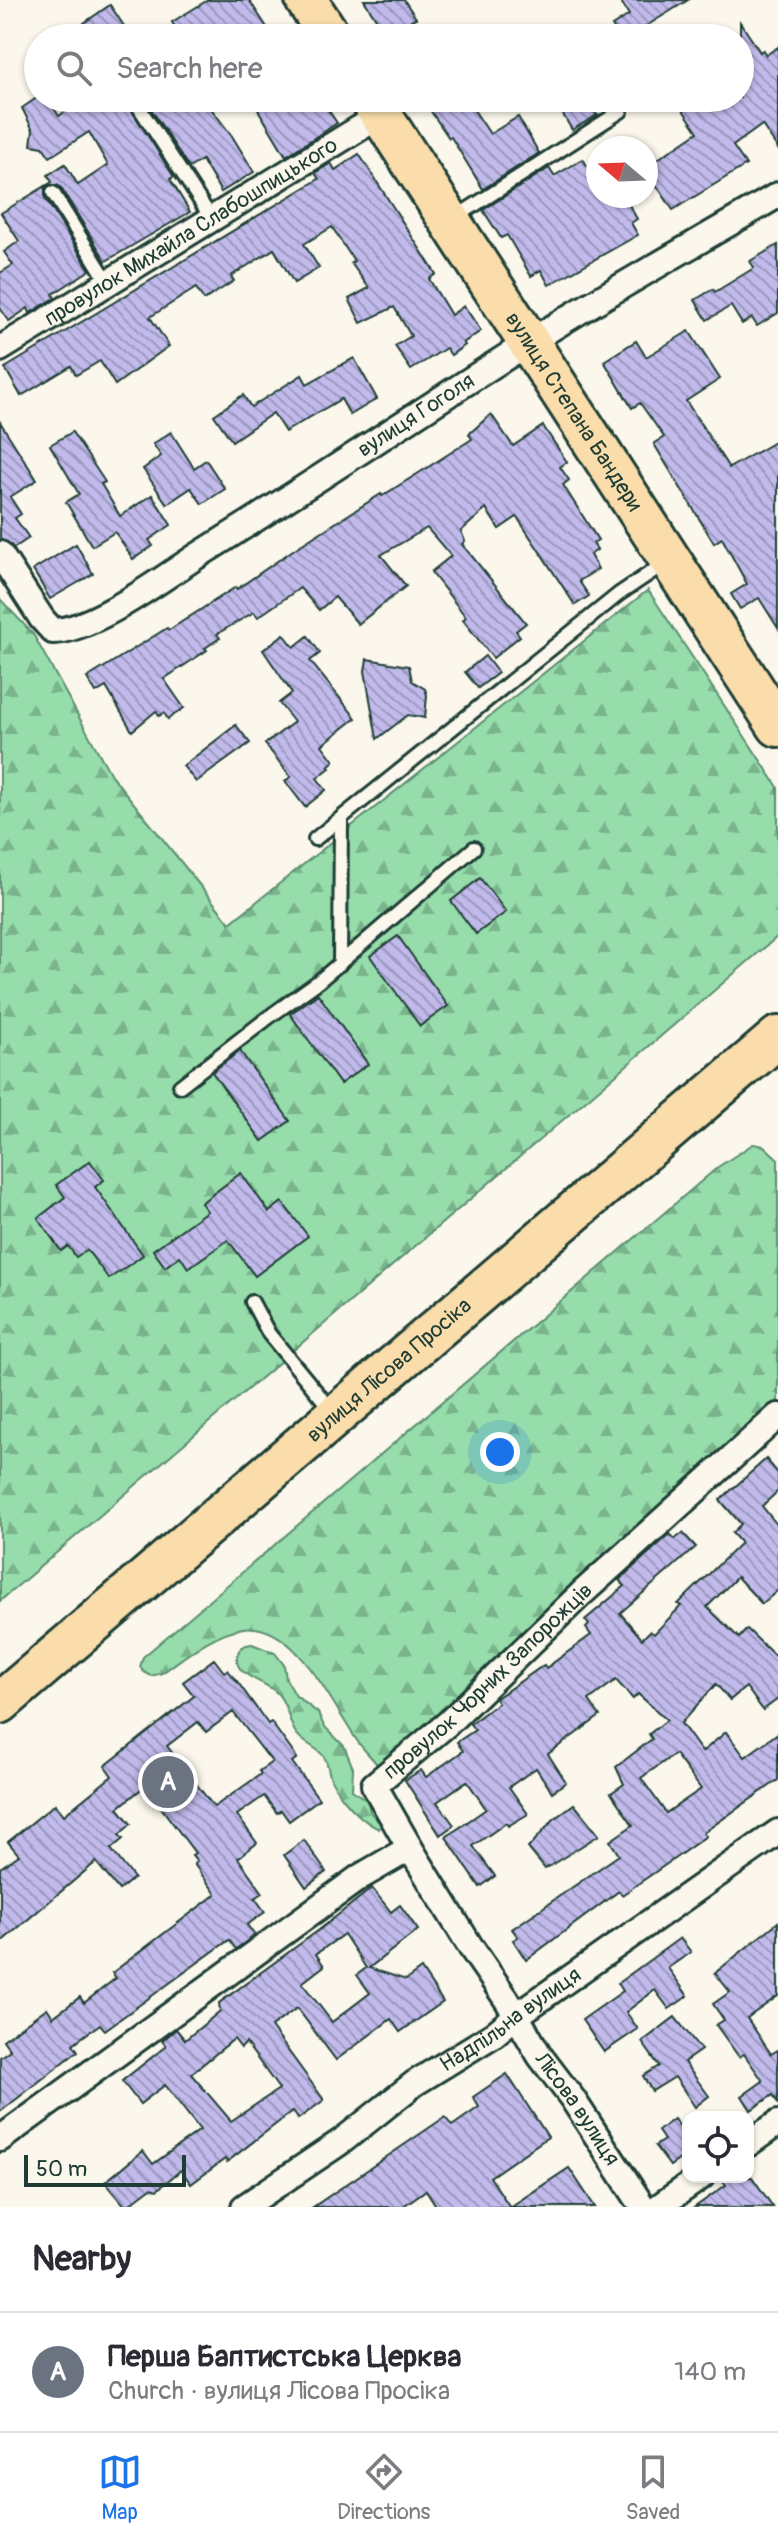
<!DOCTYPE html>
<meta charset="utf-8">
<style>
:root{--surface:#fff;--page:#f7f7f7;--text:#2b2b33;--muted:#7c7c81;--line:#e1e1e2;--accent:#1a73e8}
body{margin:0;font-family:Pangolin,sans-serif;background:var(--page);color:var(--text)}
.controls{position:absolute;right:24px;bottom:24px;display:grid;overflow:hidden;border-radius:16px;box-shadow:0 2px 6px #0004}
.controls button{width:72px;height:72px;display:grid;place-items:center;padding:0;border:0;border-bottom:2px solid var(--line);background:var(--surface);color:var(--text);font:40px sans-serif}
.compass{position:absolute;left:586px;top:136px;width:72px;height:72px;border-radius:50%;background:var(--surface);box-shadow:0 2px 6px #0004;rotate:289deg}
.scale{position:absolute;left:24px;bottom:20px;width:162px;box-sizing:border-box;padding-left:8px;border:4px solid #1f3d34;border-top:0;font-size:22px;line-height:28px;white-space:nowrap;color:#1f3d34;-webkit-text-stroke:6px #fbf7ec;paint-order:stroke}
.you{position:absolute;left:500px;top:1452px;width:28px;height:28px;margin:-20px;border:6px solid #fff;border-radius:50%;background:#1a73e8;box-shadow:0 0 0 12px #1a73e833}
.badge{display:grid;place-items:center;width:52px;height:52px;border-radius:50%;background:var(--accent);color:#fff;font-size:26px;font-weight:700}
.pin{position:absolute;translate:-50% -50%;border:4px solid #fff;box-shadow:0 2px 8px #0006}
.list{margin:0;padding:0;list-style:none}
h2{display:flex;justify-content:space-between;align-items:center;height:104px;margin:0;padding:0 32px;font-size:34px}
h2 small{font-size:26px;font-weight:400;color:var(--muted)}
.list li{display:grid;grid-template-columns:52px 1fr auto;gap:24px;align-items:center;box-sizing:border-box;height:120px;padding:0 32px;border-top:2px solid var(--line)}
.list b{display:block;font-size:30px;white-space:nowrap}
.list p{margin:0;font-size:26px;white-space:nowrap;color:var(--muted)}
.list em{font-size:26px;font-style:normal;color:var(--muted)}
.icon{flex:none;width:44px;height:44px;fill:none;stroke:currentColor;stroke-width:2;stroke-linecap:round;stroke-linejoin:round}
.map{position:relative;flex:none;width:778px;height:2207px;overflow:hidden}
.search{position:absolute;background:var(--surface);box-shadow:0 2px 6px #0004;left:24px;right:24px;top:24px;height:88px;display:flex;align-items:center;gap:20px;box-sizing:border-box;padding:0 28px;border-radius:44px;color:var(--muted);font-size:30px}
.sheet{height:224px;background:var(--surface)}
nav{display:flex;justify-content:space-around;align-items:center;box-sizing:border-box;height:112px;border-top:2px solid var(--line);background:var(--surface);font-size:22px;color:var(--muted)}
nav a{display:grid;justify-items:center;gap:4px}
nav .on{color:var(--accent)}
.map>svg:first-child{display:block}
.forest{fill:url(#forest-firs);stroke:#5a8d70;stroke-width:2}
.building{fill:url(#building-back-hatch);stroke:#1f3d34;stroke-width:2;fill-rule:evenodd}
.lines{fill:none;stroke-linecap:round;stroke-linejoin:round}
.service-casing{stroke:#1f3d34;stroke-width:18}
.minor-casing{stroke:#1f3d34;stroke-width:30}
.primary-casing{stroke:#1f3d34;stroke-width:46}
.service{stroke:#fbf7ec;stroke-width:12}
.minor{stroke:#fbf7ec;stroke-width:24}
.primary{stroke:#faddab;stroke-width:40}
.labels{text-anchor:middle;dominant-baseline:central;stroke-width:6;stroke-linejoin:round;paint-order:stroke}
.street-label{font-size:22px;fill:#1f3d34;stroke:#fbf7ec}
</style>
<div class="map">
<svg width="778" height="2207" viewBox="0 0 778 2207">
<defs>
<pattern id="forest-firs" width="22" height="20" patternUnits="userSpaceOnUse" patternTransform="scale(2)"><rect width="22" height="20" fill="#96ddab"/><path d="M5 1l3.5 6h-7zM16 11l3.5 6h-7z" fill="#7ab48c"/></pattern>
<pattern id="building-back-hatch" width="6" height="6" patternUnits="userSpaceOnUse" patternTransform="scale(2)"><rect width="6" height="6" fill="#c1baeb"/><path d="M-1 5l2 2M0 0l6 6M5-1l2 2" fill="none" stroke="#9c98bf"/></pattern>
</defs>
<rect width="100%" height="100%" fill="#fbf7ec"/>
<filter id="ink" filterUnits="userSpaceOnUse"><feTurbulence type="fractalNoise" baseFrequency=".0125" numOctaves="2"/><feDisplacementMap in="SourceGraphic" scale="16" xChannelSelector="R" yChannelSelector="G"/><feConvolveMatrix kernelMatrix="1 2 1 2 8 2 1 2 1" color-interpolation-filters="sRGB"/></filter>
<g filter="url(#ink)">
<g class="forest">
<polygon points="648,590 778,787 778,936 0,1601 0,599 33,634 111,775 230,923"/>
<path d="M753 1144 764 1146 778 1159V1403L409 1742 394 1749 391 1761 379 1767C372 1757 363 1750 356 1739 331 1703 295 1621 243 1628 213 1633 186 1656 162 1673L151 1676 144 1672 140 1667 143 1657 718 1167Z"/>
<path d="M252 1644 275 1653 284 1665 286 1679 296 1696 318 1713 324 1726 344 1746 353 1768 352 1790 368 1801 370 1812 381 1824 379 1829C361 1821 341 1799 332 1781 328 1774 329 1764 324 1757 318 1747 303 1744 296 1733 288 1722 289 1707 278 1694 268 1681 230 1676 238 1654 240 1646 245 1645 252 1644Z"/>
</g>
<g class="building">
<polygon points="208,0 249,0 274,38 181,38 172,22"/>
<polygon points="364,0 404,0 416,18 411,20 423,38 388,38"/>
<polygon points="620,0 688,0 640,30 646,38 620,38 612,26 629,15"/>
<polygon points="110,5 132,38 95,38 84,23"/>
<polygon points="740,22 760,52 763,50 766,55 778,47 778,149 762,125 733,146 746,165 673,210 657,186 646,193 646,167 698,132 683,110 699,98 740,98"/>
<polygon points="38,97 49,101 59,116 83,98 124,98 174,177 170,179 190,212 106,261 61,188 57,185 49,185 45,189 45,198 90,270 53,294 55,298 30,313 28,308 9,321 0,308 0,273 13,265 4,252 19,241 1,213 52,182 48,175 65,164 78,185 108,165 89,132 50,157 43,147 31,145 33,130 22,108"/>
<polygon points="144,98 203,98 232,136 254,172 221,192 202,160 189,168"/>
<polygon points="251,98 320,98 337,123 286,156"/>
<polygon points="435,98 466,98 490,134 518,117 539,153 483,189 451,137 449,138 426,104"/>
<polygon points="553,98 587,98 597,115 572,130"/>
<polygon points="359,154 436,274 429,279 451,315 464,306 481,331 463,343 465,345 451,355 446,348 411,370 395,346 411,336 394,307 361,323 349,299 369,288 351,263 354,261 332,227 304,244 319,268 294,283 274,249 231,276 234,281 204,300 196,288 150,317 169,346 115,385 100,361 76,375 71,366 21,396 5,368 319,179 315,173 331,163 335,170"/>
<polygon points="583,159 598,184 598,196 624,196 637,219 631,223 638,235 549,285 541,270 531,276 507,235 501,238 483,210 549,168 554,176"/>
<polygon points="778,245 778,313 757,326 752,318 742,324 731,306 707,320 695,300 713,289 715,292 754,268 750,261"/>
<polygon points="689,331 720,379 686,401 729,468 778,440 778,628 759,598 740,609 731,594 747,584 722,538 714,543 654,444 664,437 640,403 632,408 604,361 636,341 646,357"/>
<polygon points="354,358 377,399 350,415 341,399 285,432 273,413 232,441 214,415 243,395 251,407 302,375 307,384"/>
<polygon points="491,414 513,446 543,426 567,462 560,467 569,480 563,485 598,540 593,543 597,550 590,555 598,569 579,581 589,596 575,605 517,517 499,529 486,509 461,531 465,541 462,544 526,623 516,631 520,636 493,658 463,620 466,617 431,572 451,556 427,528 381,555 406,586 358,624 335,597 319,610 300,588 258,617 254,612 217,634 220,638 205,648 207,650 164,679 184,708 168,719 164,713 159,716 156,711 132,731 106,687 96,693 87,678 167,628 169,630 236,587 237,589 296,548 381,494 382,496 422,471 472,439 469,434"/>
<polygon points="0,422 37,480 10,497 21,514 15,518 29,538 14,548 0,538"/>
<polygon points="72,432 105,482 101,484 120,516 152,495 171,525 149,540 153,546 133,559 115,532 92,546 66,502 79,494 50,445"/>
<polygon points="171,432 194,468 206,460 225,489 202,504 191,488 167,504 143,469 161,456 153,444"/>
<polygon points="76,544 93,574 50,599 33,570"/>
<polygon points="284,634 294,647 308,636 320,653 310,661 356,718 322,745 334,761 328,766 330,768 317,778 326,790 305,807 285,781 291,777 265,744 294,722 279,703 292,693 263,650"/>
<polygon points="485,656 498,673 478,688 465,672"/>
<polygon points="367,659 409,666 412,681 425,689 427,695 425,718 408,715 377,739 365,671"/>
<polygon points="236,725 250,743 196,782 183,766"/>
<polygon points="480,878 506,912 476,934 451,901"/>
<polygon points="398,936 448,1006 420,1026 370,956"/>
<polygon points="318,994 368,1064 340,1084 290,1014"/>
<polygon points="240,1051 290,1121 262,1141 212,1072"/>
<polygon points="90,1161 104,1180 95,1187 143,1255 109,1279 87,1250 76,1257 68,1246 61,1251 38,1218 65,1197 56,1185"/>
<polygon points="241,1173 269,1212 282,1202 308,1236 255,1276 228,1240 188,1268 180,1256 165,1267 153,1250 207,1211 201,1203"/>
<path d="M766 1459 778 1473V1491L762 1506 778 1526V1590L762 1604 737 1577 707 1607 739 1638 747 1629 778 1659V1699L763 1710 746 1687 730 1700 716 1684 681 1723 702 1752 726 1732 745 1757 778 1733V1780L703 1833 706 1836 674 1859 622 1895 619 1891 526 1960 513 1940 518 1937 512 1929 619 1855 610 1841 633 1825 611 1793 624 1784 616 1767 652 1739 649 1734 667 1720 638 1694 633 1699 616 1680 589 1700 600 1716 548 1754 566 1782 552 1792 536 1768 509 1787 528 1814 508 1826 506 1823 473 1846 495 1876 480 1887 446 1837 486 1809 467 1781 437 1802 454 1825 440 1835 405 1780 421 1770 426 1777 463 1751 457 1742 475 1730 470 1724 498 1703 495 1699 544 1665 546 1668 591 1635 586 1628 589 1625 585 1620 625 1586 619 1580 670 1534 675 1539 683 1533 696 1547 620 1613 642 1639 650 1631 654 1634 681 1606 678 1604 741 1543 732 1533 741 1524 720 1500ZM675 1754 701 1789 666 1813 641 1778Z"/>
<path d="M214 1659 224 1672 227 1670 236 1680 268 1724 271 1722 297 1758 292 1762 319 1799 289 1821 281 1810 277 1813 264 1796 237 1815 257 1843 238 1858 263 1893 255 1898 265 1912 247 1925 255 1935 236 1949 229 1940 105 2030 100 2024 73 2044 78 2051 0 2112V2057L10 2050 3 2040 47 2008 53 2017 80 1997 84 2003 116 1978 112 1973 216 1894 194 1864 197 1861 192 1855 195 1853 145 1786 118 1808 131 1824 119 1835 123 1839 111 1849 134 1878 119 1890 96 1862 0 1943V1868L19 1855 8 1842 55 1804 64 1815 112 1776 105 1766 194 1696 183 1682ZM233 1712 272 1762 259 1771 261 1774 214 1807 167 1746 198 1722 206 1732Z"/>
<polygon points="574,1804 599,1835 545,1869 528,1848 554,1819"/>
<polygon points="304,1840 326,1872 306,1887 284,1855"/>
<path d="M372 1888 391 1912 400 1905 418 1930 369 1968 406 1980 421 1969 443 2002 400 2032 391 2019 336 2060 297 2008 271 2027 324 2100 298 2119 293 2111 227 2162 225 2159 191 2184 181 2170 157 2190 151 2188 126 2207 105 2182 143 2151 153 2164 200 2130 165 2085 140 2104 122 2081 166 2046 162 2041 176 2029 185 2040 220 2011 219 2003 319 1930ZM344 1934 366 1968 357 1975 370 1993 332 2022 302 1983 324 1966 316 1954ZM234 2039 241 2048 246 2043 279 2089 231 2121 191 2074Z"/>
<polygon points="778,1922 778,1996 747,2018 771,2054 778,2050 778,2103 773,2095 751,2110 742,2096 763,2081 744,2054 739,2057 716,2025 724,2020 713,2004 730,1992 715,1973"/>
<polygon points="680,1938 691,1952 668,1968 688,1996 669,2009 655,1990 626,2012 638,2029 604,2052 582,2020 623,1991 618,1983"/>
<polygon points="675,2017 701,2050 684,2062 709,2096 695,2107 675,2077 652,2091 643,2076 659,2066 642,2042"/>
<polygon points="507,2074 548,2137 490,2177 510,2207 569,2168 595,2207 437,2207 426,2190 402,2207 313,2207 445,2117 452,2126 479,2107 473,2097"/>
<polygon points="674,2119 688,2139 688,2153 670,2166 655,2146 664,2140 658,2131"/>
<polygon points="720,2177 752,2177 773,2207 695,2207 726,2185"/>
</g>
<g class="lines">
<defs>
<g id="service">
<polyline points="133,98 212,219"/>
<polyline points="53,193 108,282"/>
<polyline points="453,219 621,111"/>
<polyline points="315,839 619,594 665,563"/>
<polyline points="340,964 341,819"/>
<polyline points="180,1086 273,1014 319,981 474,848"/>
<polyline points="252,1302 269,1334 333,1412"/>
</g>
<g id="minor">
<path id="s1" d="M0 349 381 115"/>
<path id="s2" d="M0 554 42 619 53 631C92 631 163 578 197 556 308 487 417 413 528 343 610 291 695 244 778 195"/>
<path id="s3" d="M410 1848 472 1949 507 2000 540 2056 572 2098 643 2207"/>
<path id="s4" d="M0 2139 360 1877 410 1848 374 1785 447 1724 581 1594 778 1416"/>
<polyline points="748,2144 778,2123"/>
<path id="s5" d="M244 2207 342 2141 415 2083 493 2035 516 2016 778 1832"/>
<polyline points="658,2207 701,2177"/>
</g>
<g id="primary">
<polyline points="306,0 331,38"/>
<path id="s6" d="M370 98 778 726"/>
<path id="s7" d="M0 1703 778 1037"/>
</g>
</defs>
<use href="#service" class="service-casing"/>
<use href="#minor" class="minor-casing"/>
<use href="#primary" class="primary-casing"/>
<use href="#service" class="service"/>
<use href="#minor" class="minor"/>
<use href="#primary" class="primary"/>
</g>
</g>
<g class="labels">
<g class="street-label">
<text stroke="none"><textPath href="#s1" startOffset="224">провулок Михайла Слабошпицького</textPath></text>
<text stroke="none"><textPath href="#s6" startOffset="374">вулиця Степана Бандери</textPath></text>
<text stroke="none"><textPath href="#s2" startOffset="518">вулиця Гоголя</textPath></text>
<text stroke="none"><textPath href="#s7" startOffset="512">вулиця Лісова Просіка</textPath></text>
<text stroke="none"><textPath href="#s4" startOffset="730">провулок Чорних Запорожців</textPath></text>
<text stroke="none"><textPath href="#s5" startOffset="326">Надпільна вулиця</textPath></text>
<text stroke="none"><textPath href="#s3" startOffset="310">Лісова вулиця</textPath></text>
</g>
</g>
</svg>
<div class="controls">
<button><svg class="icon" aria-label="locate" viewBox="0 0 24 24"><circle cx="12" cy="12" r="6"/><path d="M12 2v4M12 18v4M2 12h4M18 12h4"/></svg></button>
</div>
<svg class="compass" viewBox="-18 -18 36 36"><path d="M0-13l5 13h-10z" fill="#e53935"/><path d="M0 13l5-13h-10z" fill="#7c7c81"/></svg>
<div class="scale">50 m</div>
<div class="you"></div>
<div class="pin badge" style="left:168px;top:1782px;background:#6b7280">A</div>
<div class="search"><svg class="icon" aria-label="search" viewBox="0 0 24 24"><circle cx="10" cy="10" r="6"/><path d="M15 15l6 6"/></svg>Search here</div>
</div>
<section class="sheet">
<h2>Nearby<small></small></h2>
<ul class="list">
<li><span class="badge" style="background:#6b7280">A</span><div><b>Перша Баптистська Церква</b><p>Church · вулиця Лісова Просіка</p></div><em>140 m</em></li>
</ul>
</section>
<nav>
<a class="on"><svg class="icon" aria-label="map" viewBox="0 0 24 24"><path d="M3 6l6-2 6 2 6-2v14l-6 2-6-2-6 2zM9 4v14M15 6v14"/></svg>Map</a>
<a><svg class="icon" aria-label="directions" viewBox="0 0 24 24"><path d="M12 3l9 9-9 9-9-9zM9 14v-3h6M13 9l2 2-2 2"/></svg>Directions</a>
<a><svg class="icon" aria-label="saved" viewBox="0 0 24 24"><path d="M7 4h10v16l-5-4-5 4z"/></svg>Saved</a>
</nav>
